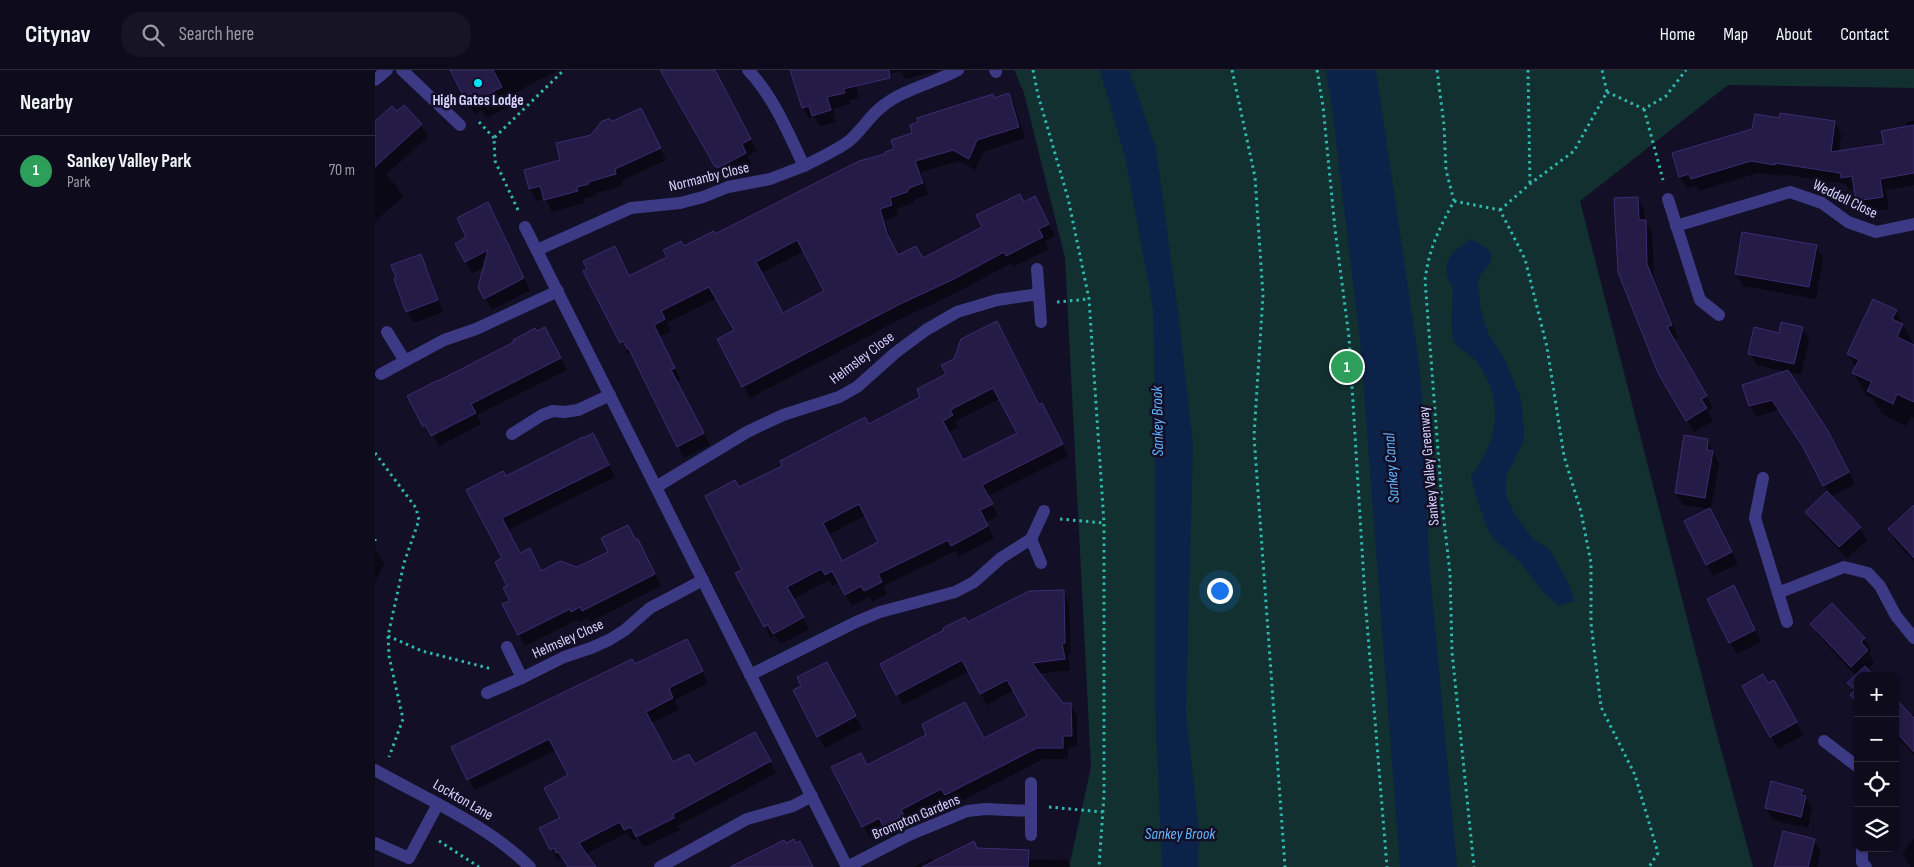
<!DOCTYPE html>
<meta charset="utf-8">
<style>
:root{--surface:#0e0b1c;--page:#171425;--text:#f1f3f6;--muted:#9b9ba3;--line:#2e2b3b;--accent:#b45309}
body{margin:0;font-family:"Sofia Sans Condensed",sans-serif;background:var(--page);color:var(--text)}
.controls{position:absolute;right:15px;bottom:15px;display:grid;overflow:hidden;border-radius:10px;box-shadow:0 1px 4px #0004}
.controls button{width:45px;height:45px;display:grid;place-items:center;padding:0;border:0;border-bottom:1px solid var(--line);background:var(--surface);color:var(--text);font:25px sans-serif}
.you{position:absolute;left:844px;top:520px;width:18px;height:18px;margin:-12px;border:4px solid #fff;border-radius:50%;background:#1a73e8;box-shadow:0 0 0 8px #1a73e833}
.badge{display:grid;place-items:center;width:32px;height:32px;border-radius:50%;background:var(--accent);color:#fff;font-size:16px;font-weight:700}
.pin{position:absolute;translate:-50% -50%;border:2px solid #fff;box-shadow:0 1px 5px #0006}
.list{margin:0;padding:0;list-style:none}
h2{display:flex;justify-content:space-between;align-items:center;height:65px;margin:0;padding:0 20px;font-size:21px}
h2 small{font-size:16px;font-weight:400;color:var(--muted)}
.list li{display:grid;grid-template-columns:32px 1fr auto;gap:15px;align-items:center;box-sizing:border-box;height:70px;padding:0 20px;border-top:1px solid var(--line)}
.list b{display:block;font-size:19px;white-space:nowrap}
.list p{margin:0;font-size:16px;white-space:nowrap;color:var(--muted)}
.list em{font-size:16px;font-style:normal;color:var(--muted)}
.icon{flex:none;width:28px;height:28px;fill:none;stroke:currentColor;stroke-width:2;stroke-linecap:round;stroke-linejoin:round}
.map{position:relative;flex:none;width:1539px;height:797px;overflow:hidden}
header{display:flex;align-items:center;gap:30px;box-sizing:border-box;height:70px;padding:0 25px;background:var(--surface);border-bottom:1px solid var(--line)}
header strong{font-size:24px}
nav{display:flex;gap:28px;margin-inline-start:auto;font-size:18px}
.search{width:350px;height:45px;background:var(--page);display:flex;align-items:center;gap:12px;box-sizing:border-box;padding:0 18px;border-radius:20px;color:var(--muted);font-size:19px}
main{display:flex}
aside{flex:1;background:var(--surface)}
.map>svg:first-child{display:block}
.green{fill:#12302f}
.water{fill:#0c2248}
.shadow{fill:#0007;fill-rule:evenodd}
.building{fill:#241b47;stroke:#3b2d73;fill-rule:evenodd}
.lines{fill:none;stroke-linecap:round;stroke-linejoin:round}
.path{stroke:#2fb8b0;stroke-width:3;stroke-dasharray:2.5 4;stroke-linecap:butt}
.minor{stroke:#3d3a85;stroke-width:12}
.poi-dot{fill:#00e5ff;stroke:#130f26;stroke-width:2}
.labels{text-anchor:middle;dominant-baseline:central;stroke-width:5;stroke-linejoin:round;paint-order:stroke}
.poi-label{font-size:15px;font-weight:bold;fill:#d9d4ff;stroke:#130f26}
.street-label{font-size:15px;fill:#d9d4ff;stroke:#130f26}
.water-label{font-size:16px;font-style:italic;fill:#62b6ff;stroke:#130f26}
</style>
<header>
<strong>Citynav</strong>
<div class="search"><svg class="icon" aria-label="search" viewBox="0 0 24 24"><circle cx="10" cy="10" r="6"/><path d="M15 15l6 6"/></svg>Search here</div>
<nav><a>Home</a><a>Map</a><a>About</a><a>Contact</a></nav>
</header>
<main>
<aside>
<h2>Nearby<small></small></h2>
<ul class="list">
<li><span class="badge" style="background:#2e9e5b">1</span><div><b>Sankey Valley Park</b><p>Park</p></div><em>70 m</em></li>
</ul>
</aside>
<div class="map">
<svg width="1539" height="797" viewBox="0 0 1539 797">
<rect width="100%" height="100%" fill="#130f26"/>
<polygon class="green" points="639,0 1539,0 1539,18 1353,15 1205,131 1340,657 1378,797 694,797 716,697 690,188 649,23"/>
<g class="water">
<polygon points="725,0 754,0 781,78 803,241 818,374 811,642 824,762 823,797 787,797 780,635 780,333 778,238 750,87"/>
<polygon points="951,0 1001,0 1043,285 1050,358 1051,427 1055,502 1082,797 1025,797 985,269 957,38"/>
<path d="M1096 169 1113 179 1117 185 1115 194 1105 205 1103 215 1106 241 1113 263 1129 288 1146 329 1149 359 1148 373 1131 407V424L1138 441 1157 468 1175 480 1193 512 1200 531 1184 536 1167 521 1147 494 1119 469 1113 460 1102 429 1096 407C1124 368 1130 331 1101 291 1095 283 1083 281 1079 271 1075 261 1078 230 1078 217 1070 209 1069 193 1077 184 1082 178 1091 174 1096 169Z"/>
</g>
<g class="shadow">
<polygon points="76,0 183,0 132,27 136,35 111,48 107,40 100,44"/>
<polygon points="286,0 339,0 382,81 373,86 377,95 351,109 350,107 348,107"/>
<polygon points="417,0 561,0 562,1 531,9 525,1 480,12 484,28 474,30 475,34 458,39 461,52 445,56 440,47 434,49 428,37"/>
<path d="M633 24 640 36 650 68 608 82 600 100 585 91 546 102 553 125 540 129 538 133 521 139 523 146 510 150 518 176 523 186 548 189 609 158 649 133 666 140 680 166 670 171 673 179 638 197 636 193 585 221 530 247 375 328 344 269 361 261 342 228 292 253 296 261 284 267 306 310 302 312 335 375 309 388 261 290 256 282 253 284 217 216 246 189 255 207 293 188 309 178 340 166 512 85 619 29ZM429 181 451 222 408 245 386 203Z"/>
<polygon points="29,37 46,55 53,67 11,104 21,116 28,127 0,151 0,52 22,43"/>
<polygon points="1405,49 1460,52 1466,64 1464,82 1510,75 1532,57 1531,52 1539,51 1539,115 1511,120 1514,139 1489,143 1482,131 1480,119 1474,120 1471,114 1406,104 1406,106 1383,103 1324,121 1321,116 1312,118 1305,106 1379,60"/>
<polygon points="272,51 291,90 246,111 247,116 219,124 220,126 208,129 209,133 177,142 170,128 162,131 155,119 151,101 187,91 217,66 238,53"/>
<polygon points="1263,128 1269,140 1270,151 1277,163 1279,207 1303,267 1298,270 1338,338 1332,341 1338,351 1319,362 1285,302 1244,202"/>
<polygon points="119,146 155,220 117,240 104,217 110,197 97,203 81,174 93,167"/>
<polygon points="1441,176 1448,188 1441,229 1368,216 1361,204"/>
<polygon points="45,186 52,198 68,242 39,253 32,241"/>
<polygon points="1521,241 1539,275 1539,348 1536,346 1531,356 1507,344 1497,328 1492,326 1479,303 1481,298 1473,284"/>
<polygon points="1427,258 1434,270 1426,305 1413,302 1459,374 1480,414 1455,427 1485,458 1492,470 1472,488 1438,454 1432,442 1453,422 1433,383 1404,340 1381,347 1375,336 1411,302 1382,295 1375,283 1405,264"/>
<polygon points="176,270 192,300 102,345 106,354 64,376 58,366 55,367 33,326"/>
<path d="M568 296 664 336 673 346 693 386 613 426 623 446 611 452 619 468 584 486 580 481 508 516 512 524 497 532 494 527 477 536 464 512 457 516 454 510 418 529 434 559 406 574 400 565 396 568 390 556 369 500 364 419 547 327 572 305ZM625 329 643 364 588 392 573 362 583 357 580 351ZM491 445 504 472 467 492 453 465Z"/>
<polygon points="1332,370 1344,394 1336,439 1308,435 1301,423"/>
<polygon points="224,376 240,407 133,460 145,484 166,502 202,499 261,471 269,482 286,516 215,552 213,548 204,552 202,550 150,576 144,564 129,489 93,421"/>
<polygon points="1335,439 1363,494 1338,506 1332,494"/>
<polygon points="1539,445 1539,491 1521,472 1514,460"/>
<polygon points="0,478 9,494 0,512"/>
<polygon points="688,521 694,533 696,584 693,584 695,600 664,604 687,635 695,634 702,646 702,677 693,677 693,689 668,689 577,736 573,729 532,751 534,756 516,766 511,759 495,767 489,757 510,746 493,696 609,669 654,646 639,620 612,635 594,601 528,635 522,624 592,554"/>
<polygon points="1365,529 1386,572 1362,584 1355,572"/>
<polygon points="1437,554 1489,568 1496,580 1494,583 1499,593 1483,606 1483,635 1477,625 1479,622 1474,613 1481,606 1444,566"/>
<polygon points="318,582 333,613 299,630 304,640 276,653 298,693 319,696 379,663 401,703 303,756 305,760 269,777 263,768 257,771 252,763 210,784 219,797 194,797 186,789 183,790 176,779 186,748 195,706 181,680 100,720 94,709 260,596"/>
<polygon points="458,605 487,658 450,678 443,666"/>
<polygon points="1398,612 1428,665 1403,679 1369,616 1393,615"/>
<polygon points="1520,630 1536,646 1539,643 1539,685 1520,666"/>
<polygon points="1427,721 1437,739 1433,758 1398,750 1391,738"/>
<polygon points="1539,768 1539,797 1536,797 1527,784"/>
<polygon points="1439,770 1446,782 1442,797 1401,797"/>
<polygon points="557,788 559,792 638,789 692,790 696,797 538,797"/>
</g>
<g class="building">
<polygon points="75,0 118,0 127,17 100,31 96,23 89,27"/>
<polygon points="285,0 340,0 376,69 367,74 371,83 343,98 342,96 340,97"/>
<polygon points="415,0 514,0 515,8 468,19 470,23 452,27 456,40 437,46 434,36 427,38"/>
<path d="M634 23 644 57 602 70 594 89 578 80 540 91 548 113 534 118 532 122 515 128 517 135 505 139 512 163 523 185 541 176 548 188 607 157 601 145 645 124 649 132 660 126 674 154 664 159 668 167 631 186 629 182 579 209 523 235 367 317 342 269 359 260 334 217 286 241 290 249 279 255 300 298 296 300 329 363 302 377 254 279H252L248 271 245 273 216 217 208 201 212 199 208 191 240 176 254 206 292 187 288 180 306 171 309 176 339 161 340 164 484 91 510 84V82L519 79 516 70 537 63 535 55 543 52 542 48 618 24 619 28ZM422 170 449 221 408 243 381 192Z"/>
<polygon points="29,35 47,54 0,97 0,51 17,36 22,41"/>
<polygon points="266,38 286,78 240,99 241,104 213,112 214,114 202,117 203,121 169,130 165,116 154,119 149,100 185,90 181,73 216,65 227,51 234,49 238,51"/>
<polygon points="1405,43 1460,51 1456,82 1509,74 1506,61 1539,55 1539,103 1505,109 1508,127 1481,131 1477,106 1466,108 1465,103 1400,93 1400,95 1376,91 1316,109 1314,104 1304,107 1297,83 1377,59 1380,44 1404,48"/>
<polygon points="1263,127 1264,150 1271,150 1272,194 1297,255 1292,257 1332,326 1326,329 1332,338 1311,351 1283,303 1243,202 1239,128"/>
<polygon points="113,132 149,208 109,229 103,217 113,180 90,192 80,174 91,167 82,148"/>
<polygon points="1367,162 1442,175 1434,217 1360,204"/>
<polygon points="46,184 63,230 31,242 19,209 21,208 16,195"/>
<polygon points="1498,229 1522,240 1517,249 1528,254 1522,267 1539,275 1539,332 1522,324 1518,334 1492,321 1497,312 1477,303 1484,290 1472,284"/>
<path d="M622 251 664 335 667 333 688 374 607 415 618 434 605 440 613 456 576 476 573 470 503 504 507 512 489 521 486 516 470 525 457 501 450 505 446 499 412 517 429 547 398 564 393 555 389 557 360 503 367 500 330 426 360 410 364 417 407 396 405 391 490 347 494 354 545 327 542 319 571 304 566 295 579 289 586 269ZM618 318 642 363 588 390 568 351 578 345 575 340ZM484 434 503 472 467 491 448 453Z"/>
<polygon points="1406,252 1428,257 1419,294 1373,284 1379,257 1404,263"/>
<polygon points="170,257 186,288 96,334 101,343 56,366 50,355 48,357 32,326 63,310 63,311 139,272 138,270 160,258 162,261"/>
<polygon points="1413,300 1453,361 1474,402 1448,416 1428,377 1397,330 1374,336 1367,315"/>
<polygon points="218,363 234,395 127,448 145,483 155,478 166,501 185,491 202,497 233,482 226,468 253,455 261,470 263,469 280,504 207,541 205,537 196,542 195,539 143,565 127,534 135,531 128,518 132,516 120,492 127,488 91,420 128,401 131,406 208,367 208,368"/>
<polygon points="1309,365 1333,369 1332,380 1338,381 1330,428 1300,423"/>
<polygon points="1452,421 1486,457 1464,477 1430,442"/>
<polygon points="1539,435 1539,488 1513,459"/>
<polygon points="1335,438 1357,482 1331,495 1309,451"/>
<polygon points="1359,515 1380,560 1354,573 1332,529"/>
<polygon points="689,520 690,573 687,573 690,589 657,593 688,633 696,633 697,666 688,666 688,678 662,678 570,725 566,719 526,740 529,745 508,756 504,748 487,757 456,697 486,683 492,695 551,665 547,654 590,632 609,668 652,646 632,610 605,624 587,590 521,625 505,594 569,560 568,558 590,547 593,552 654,521"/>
<polygon points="1457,533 1490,568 1486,572 1493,580 1476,597 1435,554"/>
<polygon points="312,569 328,601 294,618 298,628 271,642 298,692 314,684 320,694 380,662 396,691 298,744 299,748 261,767 256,757 249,760 245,752 204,773 221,797 193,797 183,782 181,783 179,778 175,780 164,758 185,748 169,718 193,705 174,669 92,710 76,677 257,589 260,594"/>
<polygon points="452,592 481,646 442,667 418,620 426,616 422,607"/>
<polygon points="1490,596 1499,606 1483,606 1483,633 1475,625 1480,620 1472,613"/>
<polygon points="1388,604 1393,613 1399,610 1422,652 1395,667 1367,616"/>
<polygon points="1520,628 1539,648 1539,682 1520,661"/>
<polygon points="1396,711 1428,720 1426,725 1431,726 1426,747 1390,738"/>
<polygon points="1408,761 1440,769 1433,797 1399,797"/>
<polygon points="419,769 420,773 425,771 438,797 355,797 409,770 411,773"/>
<polygon points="599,771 602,778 654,780 653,797 547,797"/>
</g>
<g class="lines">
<g class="path">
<polyline points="658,0 663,25 693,128 714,229 729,453 729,725 724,797"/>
<polyline points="857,0 880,107 888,225 879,366 910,797"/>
<polyline points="942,0 948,36 960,159 974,267 990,528 1012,797"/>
<path d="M1062 0 1069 55 1071 100 1079 131C1064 159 1054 178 1050 210L1067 433 1075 503 1077 582 1099 797"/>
<polyline points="1153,0 1155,114"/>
<polyline points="1232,22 1269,39 1291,26 1311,0"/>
<polyline points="1269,39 1288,110"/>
<polyline points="104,52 119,68"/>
<polyline points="1079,131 1125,140 1150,189 1172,277 1189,386 1206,442 1216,493 1216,553 1226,637 1260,705 1283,783 1274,797"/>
<polyline points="143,140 120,91 119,68 189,0"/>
<polyline points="1125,140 1155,114 1199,81 1232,22 1227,0"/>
<polyline points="682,232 714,229"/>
<polyline points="0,383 41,438 44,450 29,493 13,566 14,586 28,649 14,687"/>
<polyline points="685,449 729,453"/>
<polyline points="0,469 0,471"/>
<polyline points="13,566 47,581 117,599"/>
<polyline points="674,737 728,742"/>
<polyline points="64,771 104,797"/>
</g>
<g class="minor">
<polyline points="27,0 85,55"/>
<path d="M373 0C399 27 413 63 429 96 444 88 461 81 474 71 487 60 495 45 509 35 530 19 559 13 583 0"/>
<polyline points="620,0 621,2"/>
<polyline points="0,10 12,0"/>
<polyline points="1293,129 1325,230 1344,245"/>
<polyline points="1301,156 1415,122 1447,133 1473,152 1501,162 1539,154"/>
<polyline points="150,157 472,797"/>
<polyline points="162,180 256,138 305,133 328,127 353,117 395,109 429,96"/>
<polyline points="662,199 666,252"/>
<polyline points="30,291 69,270 101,259 183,221"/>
<polyline points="6,304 30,291 12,262"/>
<polyline points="137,364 167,345 178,341 189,342 203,340 235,325"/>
<polyline points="1388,408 1380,448 1412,552"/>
<polyline points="281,417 372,362 408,345 464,327 482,317 520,283 551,260 582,242 622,230 664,224"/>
<polyline points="666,493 656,469 669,441"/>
<polyline points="1403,523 1469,497 1493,503 1505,516 1521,546 1539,568"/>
<polyline points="375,605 481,552 505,542 580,522 599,512 626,488 656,469"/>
<polyline points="147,608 189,587 216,578 234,570 250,560 275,538 328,510"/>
<polyline points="112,623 147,608 132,577"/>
<polyline points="1449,671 1483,697"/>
<path d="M0 700C53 730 111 754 155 797"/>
<polyline points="656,765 656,713"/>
<polyline points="0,773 34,788 63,734"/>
<polyline points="1487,778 1487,792 1491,797"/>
<polyline points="285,797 372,749 418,736 437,726"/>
<polyline points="472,797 534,765 592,741 611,739 656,741"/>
</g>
</g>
<circle class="poi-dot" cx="103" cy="13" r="5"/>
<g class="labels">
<g class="poi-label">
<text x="103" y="30">High Gates Lodge</text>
</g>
<g class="street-label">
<text transform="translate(334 107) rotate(-14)">Normanby Close</text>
<text transform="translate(1470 129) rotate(26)">Weddell Close</text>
<text transform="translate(487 288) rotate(-37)">Helmsley Close</text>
<text transform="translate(1054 396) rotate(-95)">Sankey Valley Greenway</text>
<text transform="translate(193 569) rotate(-24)">Helmsley Close</text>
<text transform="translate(88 730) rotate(30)">Lockton Lane</text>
<text transform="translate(541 747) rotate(-23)">Brompton Gardens</text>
</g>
<g class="water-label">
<text transform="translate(783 351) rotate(-91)">Sankey Brook</text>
<text transform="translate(1017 398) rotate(-94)">Sankey Canal</text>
<text x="805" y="764">Sankey Brook</text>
</g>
</g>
</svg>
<div class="controls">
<button>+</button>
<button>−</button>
<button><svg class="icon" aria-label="locate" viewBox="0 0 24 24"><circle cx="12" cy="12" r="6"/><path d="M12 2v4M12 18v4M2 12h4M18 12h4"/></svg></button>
<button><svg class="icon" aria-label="layers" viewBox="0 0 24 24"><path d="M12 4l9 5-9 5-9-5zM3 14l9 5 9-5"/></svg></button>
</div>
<div class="you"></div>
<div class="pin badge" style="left:972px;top:297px;background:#2e9e5b">1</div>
</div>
</main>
